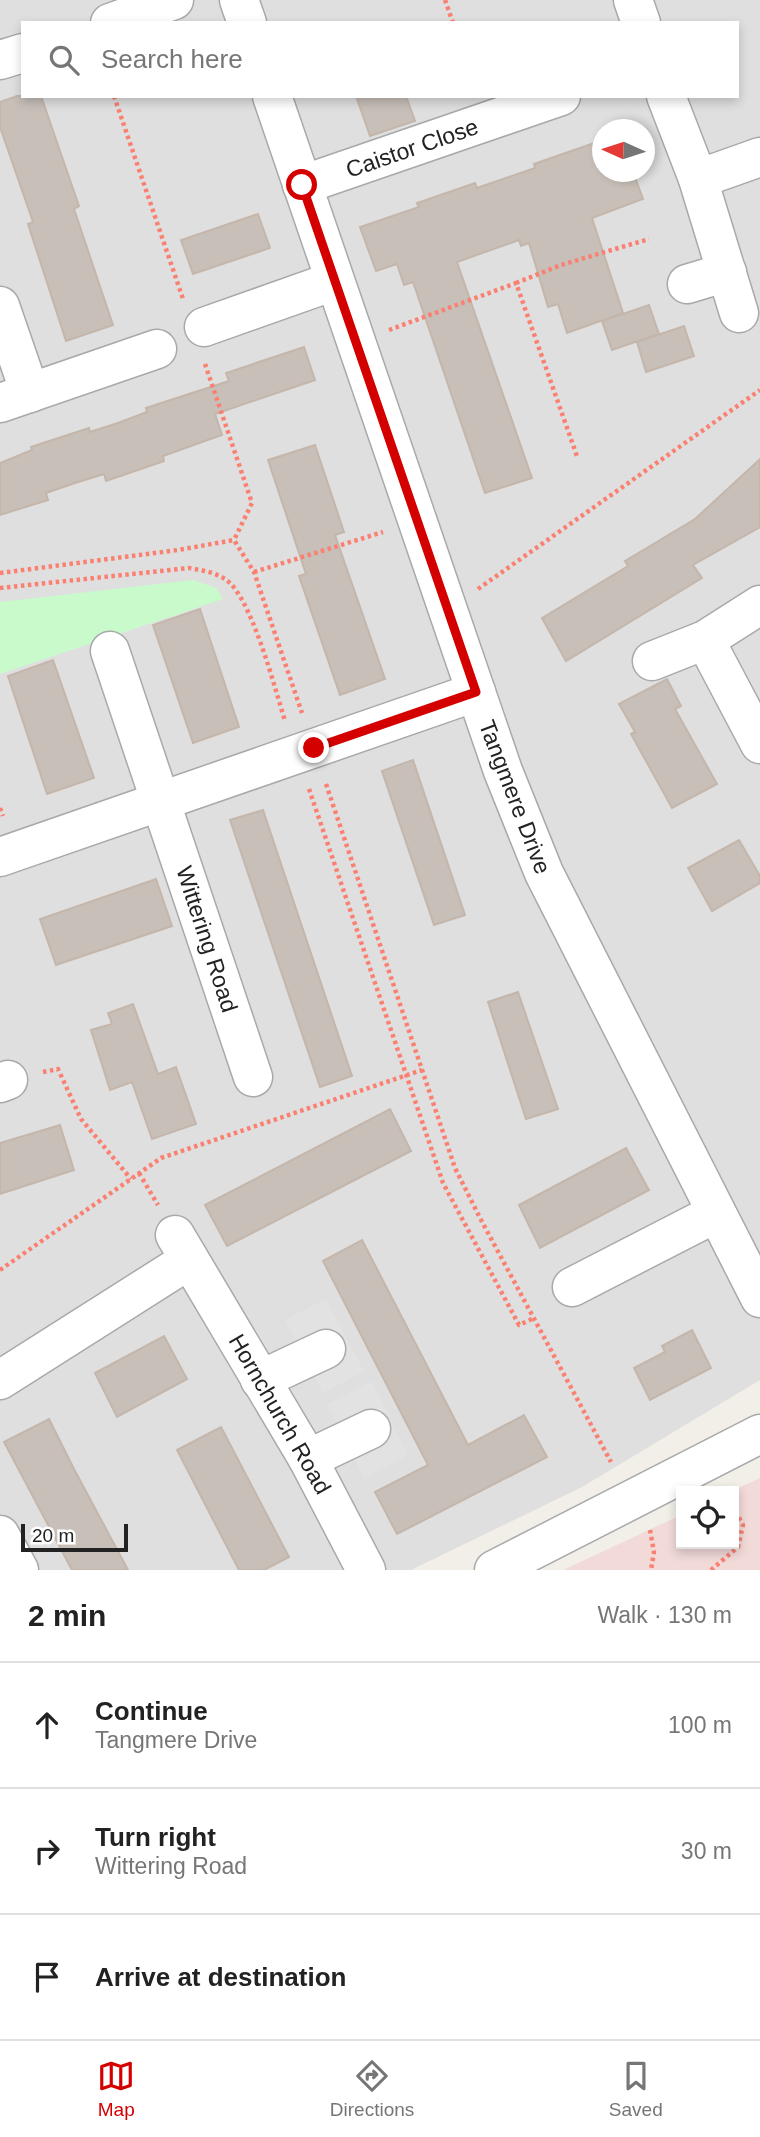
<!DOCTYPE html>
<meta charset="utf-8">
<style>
:root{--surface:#fff;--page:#f6f6f6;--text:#222;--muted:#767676;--line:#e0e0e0;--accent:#d40000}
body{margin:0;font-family:Helvetica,sans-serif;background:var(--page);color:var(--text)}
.controls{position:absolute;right:21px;bottom:21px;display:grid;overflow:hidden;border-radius:0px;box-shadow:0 4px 10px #0003}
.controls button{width:63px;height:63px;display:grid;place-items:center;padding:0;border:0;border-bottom:2px solid var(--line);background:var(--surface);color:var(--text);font:35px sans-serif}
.compass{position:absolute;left:592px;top:119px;width:63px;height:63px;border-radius:50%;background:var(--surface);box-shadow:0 4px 10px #0003;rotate:273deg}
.scale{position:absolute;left:21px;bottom:18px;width:107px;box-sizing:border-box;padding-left:7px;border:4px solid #222;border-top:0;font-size:19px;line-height:24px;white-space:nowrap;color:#222;-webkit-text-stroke:5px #fff;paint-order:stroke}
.stop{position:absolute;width:21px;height:21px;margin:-16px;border:5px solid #d40000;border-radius:50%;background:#fff}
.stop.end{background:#d40000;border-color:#fff;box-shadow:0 2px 7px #0008}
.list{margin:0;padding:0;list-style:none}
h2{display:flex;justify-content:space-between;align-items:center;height:91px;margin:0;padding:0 28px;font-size:30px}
h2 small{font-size:23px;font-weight:400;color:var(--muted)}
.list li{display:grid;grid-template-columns:46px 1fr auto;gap:21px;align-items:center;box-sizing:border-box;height:126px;padding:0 28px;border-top:2px solid var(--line)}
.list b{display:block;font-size:26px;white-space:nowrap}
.list p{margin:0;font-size:23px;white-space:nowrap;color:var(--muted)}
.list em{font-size:23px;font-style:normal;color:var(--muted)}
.icon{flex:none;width:38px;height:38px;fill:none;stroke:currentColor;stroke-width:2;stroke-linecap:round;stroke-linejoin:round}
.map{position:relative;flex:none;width:760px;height:1570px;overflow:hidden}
.search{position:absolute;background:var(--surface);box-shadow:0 4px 10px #0003;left:21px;right:21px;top:21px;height:77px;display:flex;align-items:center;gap:18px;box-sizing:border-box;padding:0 24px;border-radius:0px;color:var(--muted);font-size:26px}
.sheet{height:469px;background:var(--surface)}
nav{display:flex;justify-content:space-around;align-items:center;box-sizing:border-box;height:98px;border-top:2px solid var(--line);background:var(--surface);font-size:19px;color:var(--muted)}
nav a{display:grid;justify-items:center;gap:4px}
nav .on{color:var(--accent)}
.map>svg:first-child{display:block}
.residential{fill:#e0dfdf;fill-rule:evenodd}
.commercial{fill:#f2dad9}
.park{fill:#c8facc}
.parking{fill:#e2e2e2}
.building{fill:#c7bfb8;stroke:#c4b6ab;stroke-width:2}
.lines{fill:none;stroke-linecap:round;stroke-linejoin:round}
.minor-casing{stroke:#a9a9a9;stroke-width:41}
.path{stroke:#fa8072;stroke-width:4.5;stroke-dasharray:3.5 3.5;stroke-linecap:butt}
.minor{stroke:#fff;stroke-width:38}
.route{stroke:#d40000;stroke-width:9}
.labels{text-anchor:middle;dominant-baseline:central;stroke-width:6;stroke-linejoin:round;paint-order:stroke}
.street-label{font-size:23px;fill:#222;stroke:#fff}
</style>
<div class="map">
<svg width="760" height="1570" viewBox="0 0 760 1570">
<rect width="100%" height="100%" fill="#f2efe9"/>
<path class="residential" d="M0 0H760V1380L582 1487 411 1570H0ZM23 23H737V96H23ZM602 130H644V172H602Z"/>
<polygon class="commercial" points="760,1478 760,1570 563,1570 681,1515 681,1544 734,1544 732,1491"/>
<polygon class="park" points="193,580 216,588 223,599 0,674 0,602"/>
<g class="parking">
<polygon points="326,1299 364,1371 323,1393 285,1320"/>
<polygon points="372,1381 408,1455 364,1478 327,1404"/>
</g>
<g class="building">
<polygon points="17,96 41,96 79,206 74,209 113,325 66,341 28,224 33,222 0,127 0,102"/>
<polygon points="356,96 406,96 415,121 370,136"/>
<polygon points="603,140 603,172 633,172 643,199 592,218 623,313 567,333 558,304 548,307 529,243 521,246 519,240 457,262 532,478 485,493 413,282 404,285 397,264 376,271 360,227 419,207 417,203 475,183 477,188 535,168 534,164"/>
<polygon points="258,214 270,248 193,274 181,240"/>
<polygon points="649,305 659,334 612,350 602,321"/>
<polygon points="684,326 694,356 646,372 637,342"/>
<polygon points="304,347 315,380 215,414 222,435 163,456 164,461 106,481 104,474 75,483 46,493 48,500 0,515 0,463 32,450 31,447 89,428 90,432 118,423 147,412 146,408 229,381 226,373"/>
<polygon points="315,445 344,532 335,535 385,679 340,695 299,576 306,574 268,460"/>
<polygon points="760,459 760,527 693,565 702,578 566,661 542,618 628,566 625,561 695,519"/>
<polygon points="200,609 239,727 193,743 153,625"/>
<polygon points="53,660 94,778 47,794 8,676"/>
<polygon points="667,679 681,706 675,709 717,784 672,808 631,734 635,732 619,704"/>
<polygon points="413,760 465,915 434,925 382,771"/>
<polygon points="263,810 352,1076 320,1087 230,820"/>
<polygon points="739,840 760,876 760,883 712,911 688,868"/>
<polygon points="156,879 172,926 56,965 40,919"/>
<polygon points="518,992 558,1109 526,1119 488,1002"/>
<polygon points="133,1004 158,1074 176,1067 196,1124 152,1139 132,1082 110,1090 91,1030 112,1024 108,1013"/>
<polygon points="390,1109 411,1151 227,1246 205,1205"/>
<polygon points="60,1125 74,1170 0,1194 0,1143"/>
<polygon points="626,1148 649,1190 540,1248 519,1205"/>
<polygon points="362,1240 468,1445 524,1415 547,1457 397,1534 375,1492 428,1465 323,1261"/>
<polygon points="692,1330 711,1368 650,1400 634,1368 665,1352 662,1346"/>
<polygon points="164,1336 187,1379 117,1417 95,1373"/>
<polygon points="49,1419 74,1469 128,1570 72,1570 4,1442"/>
<polygon points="221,1427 289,1557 264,1570 239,1570 177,1450"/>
</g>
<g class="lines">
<defs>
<g id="minor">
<polyline points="239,0 247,23"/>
<polyline points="633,0 641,23"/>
<polyline points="110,23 174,0"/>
<polyline points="0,60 23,53"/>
<polyline points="272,96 503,771 544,873 760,1298"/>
<polyline points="666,96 698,179 739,313"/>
<polyline points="698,179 760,157"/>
<polyline points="302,185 561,96"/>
<polyline points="687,284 727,272"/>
<polyline points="0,306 30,393"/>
<polyline points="204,327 334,281"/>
<polyline points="0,403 157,349"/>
<polyline points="705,640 760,744"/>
<polyline points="110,651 253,1077"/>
<polyline points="652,661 705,640 760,605"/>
<polyline points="0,857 476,692"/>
<polyline points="0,1083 8,1080"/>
<polyline points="175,1235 308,1459 366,1570"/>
<polyline points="572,1287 716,1213"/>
<polyline points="0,1380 189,1260"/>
<polyline points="260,1380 326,1349"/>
<polyline points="308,1459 371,1429"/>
<polyline points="0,1535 19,1570"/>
<polyline points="494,1570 760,1434"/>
</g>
</defs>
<use href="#minor" class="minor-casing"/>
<g class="path">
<polyline points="445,0 453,23"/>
<polyline points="114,96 183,299"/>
<polyline points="516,283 561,265 649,239"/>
<polyline points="389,330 516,283 578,459"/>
<polyline points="205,364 252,503 234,540"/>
<polyline points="254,572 383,532"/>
<polyline points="0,573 178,550 234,540 254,572 302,713"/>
<path d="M0 588 189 568C201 570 214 572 225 579 251 595 275 689 285 721"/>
<polyline points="478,589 760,390"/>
<polyline points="326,784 455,1168 480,1218 611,1462"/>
<polyline points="309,789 443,1183 519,1325 534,1318"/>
<polyline points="0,808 3,816"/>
<polyline points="43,1072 58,1069 81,1119 131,1179"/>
<polyline points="139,1173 158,1205"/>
<polyline points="0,1270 161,1158 422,1070"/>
<polyline points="650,1530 654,1552 651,1570"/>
<polyline points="711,1570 738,1547 743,1525 734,1509"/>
</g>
<use href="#minor" class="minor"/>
</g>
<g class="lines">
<polyline class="route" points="302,185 476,692 314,748"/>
</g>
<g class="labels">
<g class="street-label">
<text transform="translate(412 148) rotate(-19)">Caistor Close</text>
<text transform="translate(515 797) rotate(69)">Tangmere Drive</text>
<text transform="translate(207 939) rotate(72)">Wittering Road</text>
<text transform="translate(280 1414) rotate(60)">Hornchurch Road</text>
</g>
</g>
</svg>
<div class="controls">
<button><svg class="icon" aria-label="locate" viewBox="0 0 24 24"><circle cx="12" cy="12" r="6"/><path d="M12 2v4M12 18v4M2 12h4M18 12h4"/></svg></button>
</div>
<svg class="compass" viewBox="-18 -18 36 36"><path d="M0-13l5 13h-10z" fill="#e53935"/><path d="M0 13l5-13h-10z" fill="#767676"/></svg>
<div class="scale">20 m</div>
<div class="stop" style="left:302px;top:185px"></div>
<div class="stop end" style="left:314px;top:748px"></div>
<div class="search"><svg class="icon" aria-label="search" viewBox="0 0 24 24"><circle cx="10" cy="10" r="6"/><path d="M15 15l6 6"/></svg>Search here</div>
</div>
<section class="sheet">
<h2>2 min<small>Walk · 130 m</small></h2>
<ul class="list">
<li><svg class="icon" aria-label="ahead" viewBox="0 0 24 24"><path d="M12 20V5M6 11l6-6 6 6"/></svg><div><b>Continue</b><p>Tangmere Drive</p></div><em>100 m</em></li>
<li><svg class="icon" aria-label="right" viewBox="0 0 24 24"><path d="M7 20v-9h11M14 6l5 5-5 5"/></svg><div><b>Turn right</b><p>Wittering Road</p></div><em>30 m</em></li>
<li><svg class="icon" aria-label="arrive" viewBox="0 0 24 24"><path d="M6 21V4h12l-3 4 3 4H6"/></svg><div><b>Arrive at destination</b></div></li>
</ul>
</section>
<nav>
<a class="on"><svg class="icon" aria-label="map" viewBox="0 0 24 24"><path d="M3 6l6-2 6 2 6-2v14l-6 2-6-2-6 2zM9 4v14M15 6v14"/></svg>Map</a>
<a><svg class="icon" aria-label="directions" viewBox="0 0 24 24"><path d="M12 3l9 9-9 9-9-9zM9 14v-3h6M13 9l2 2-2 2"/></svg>Directions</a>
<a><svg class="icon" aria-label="saved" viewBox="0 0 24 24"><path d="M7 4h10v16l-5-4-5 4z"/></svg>Saved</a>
</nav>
